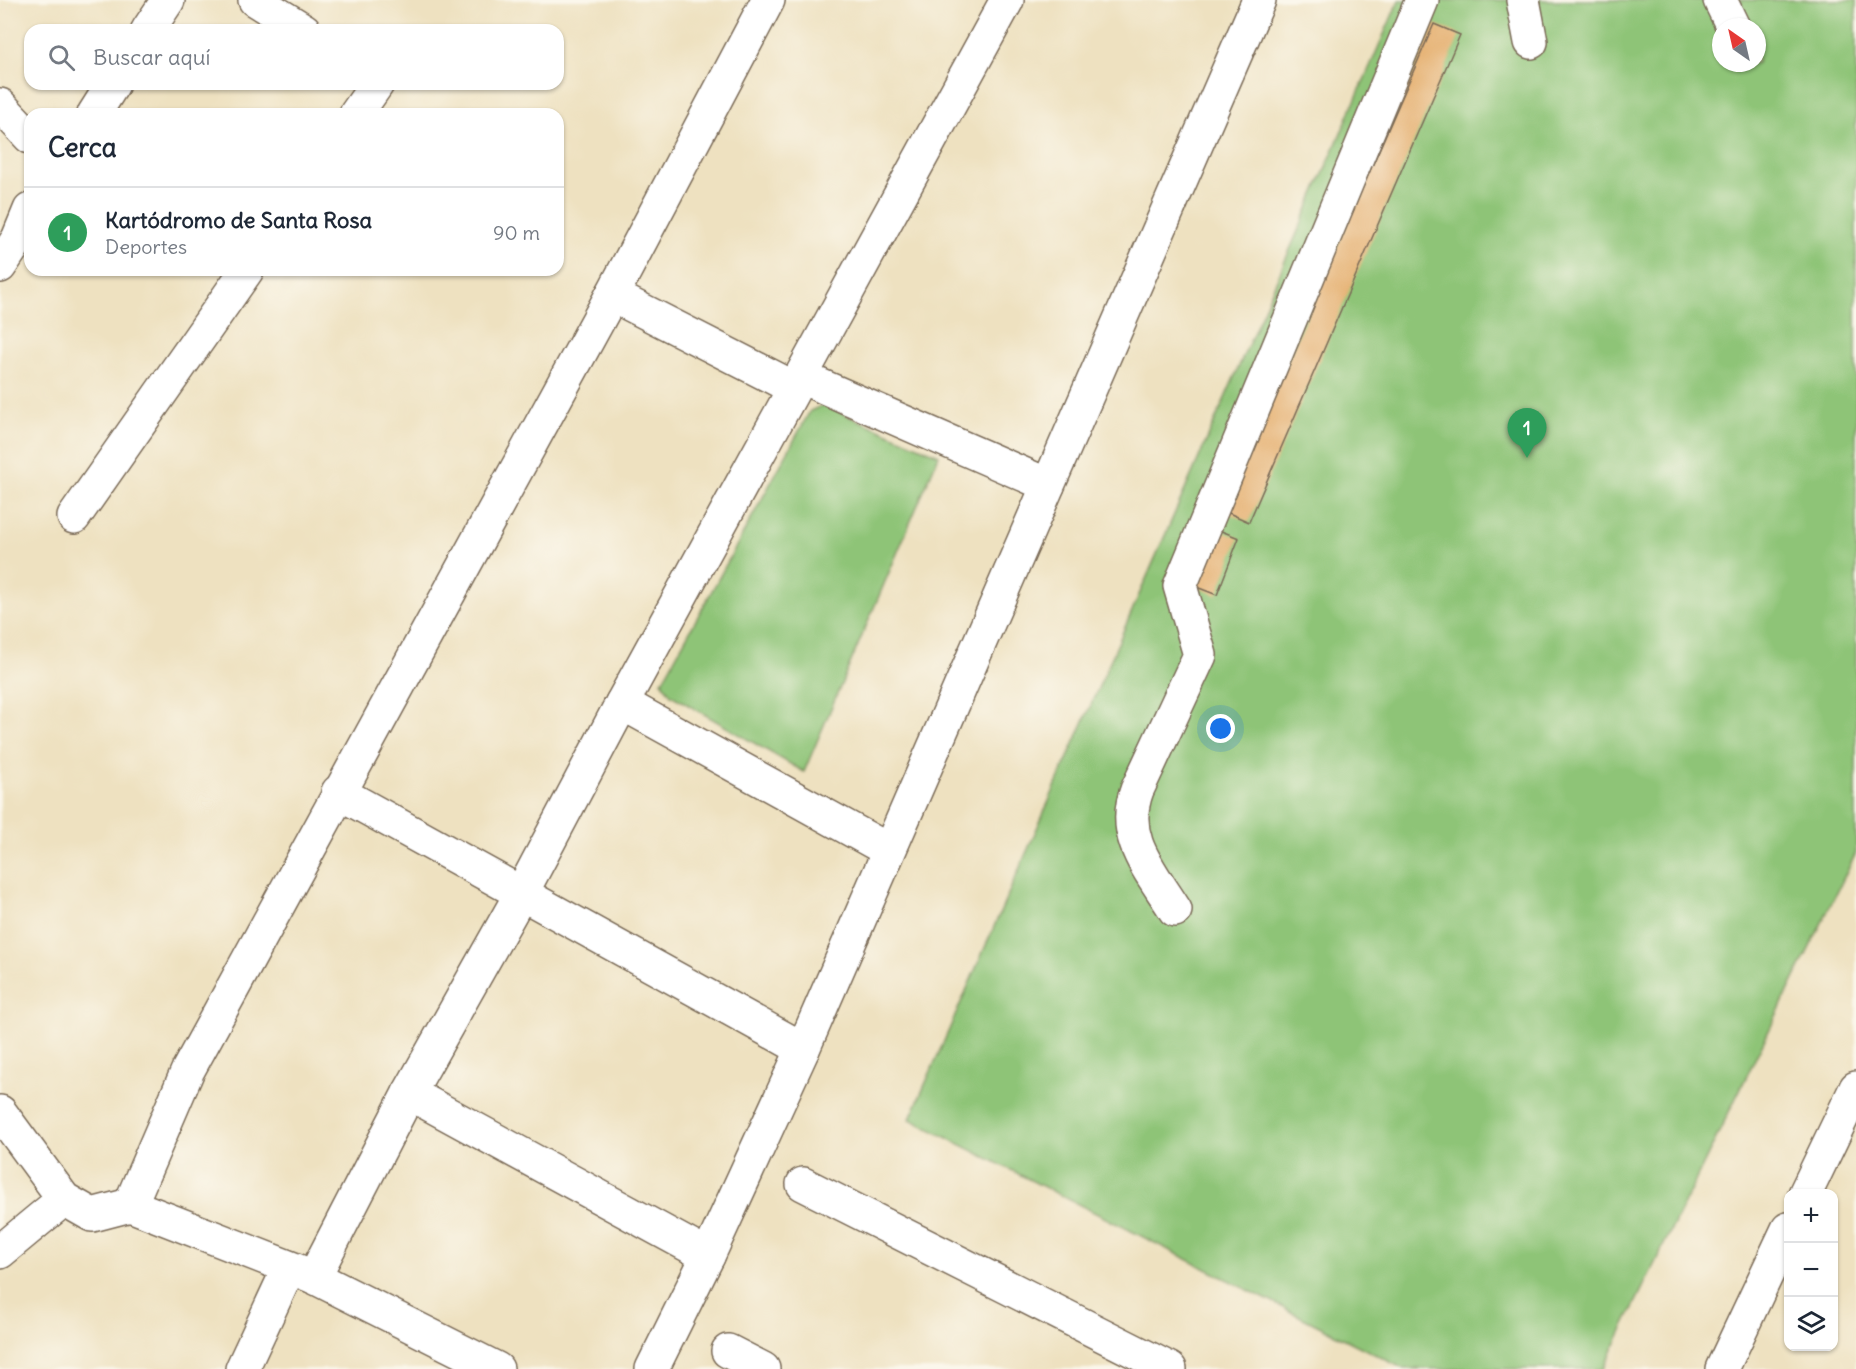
<!DOCTYPE html>
<html lang="es">
<meta charset="utf-8">
<style>
:root{--surface:#fff;--page:#f2f2f3;--text:#1f2937;--muted:#747a83;--line:#e0e1e3;--accent:#d93025}
body{margin:0;font-family:Delius,sans-serif;background:var(--page);color:var(--text)}
.controls{position:absolute;right:18px;bottom:18px;display:grid;overflow:hidden;border-radius:12px;box-shadow:0 2px 4px #0004}
.controls button{width:54px;height:54px;display:grid;place-items:center;padding:0;border:0;border-bottom:2px solid var(--line);background:var(--surface);color:var(--text);font:30px sans-serif}
.compass{position:absolute;left:1712px;top:18px;width:54px;height:54px;border-radius:50%;background:var(--surface);box-shadow:0 2px 4px #0004;rotate:326deg}
.you{position:absolute;left:1221px;top:729px;width:21px;height:21px;margin:-15px;border:4px solid #fff;border-radius:50%;background:#1a73e8;box-shadow:0 0 0 9px #1a73e833}
.badge{display:grid;place-items:center;width:39px;height:39px;border-radius:50%;background:var(--accent);color:#fff;font-size:20px;font-weight:700}
.pin{position:absolute;translate:-50% -50px;filter:drop-shadow(0 2px 3px #0008)}
.pin::after{content:'';position:absolute;top:32px;width:21px;height:18px;background:inherit;clip-path:polygon(0 0,100% 0,50% 100%)}
.list{margin:0;padding:0;list-style:none}
h2{display:flex;justify-content:space-between;align-items:center;height:78px;margin:0;padding:0 24px;font-size:26px}
h2 small{font-size:20px;font-weight:400;color:var(--muted)}
.list li{display:grid;grid-template-columns:39px 1fr auto;gap:18px;align-items:center;box-sizing:border-box;height:90px;padding:0 24px;border-top:2px solid var(--line)}
.list b{display:block;font-size:22px;white-space:nowrap}
.list p{margin:0;font-size:20px;white-space:nowrap;color:var(--muted)}
.list em{font-size:20px;font-style:normal;color:var(--muted)}
.icon{flex:none;width:33px;height:33px;fill:none;stroke:currentColor;stroke-width:2;stroke-linecap:round;stroke-linejoin:round}
.map{position:relative;flex:none;width:1856px;height:1369px;overflow:hidden}
.search{position:absolute;background:var(--surface);box-shadow:0 2px 4px #0004;left:24px;top:24px;width:540px;height:66px;display:flex;align-items:center;gap:15px;box-sizing:border-box;padding:0 21px;border-radius:18px;color:var(--muted);font-size:22px}
.panel{position:absolute;background:var(--surface);box-shadow:0 2px 4px #0004;left:24px;top:108px;width:540px;height:168px;border-radius:18px}
.map>svg:first-child{display:block}
.green{fill:#8ec477;stroke:#64774a;stroke-width:1.5;fill-rule:evenodd}
.building{fill:#e6b274}
.lines{fill:none;stroke-linecap:round;stroke-linejoin:round}
.minor-casing{stroke:#7a6a57;stroke-width:36}
.minor{stroke:#fff;stroke-width:33}
</style>
<div class="map">
<svg width="1856" height="1369" viewBox="0 0 1856 1369">
<rect width="100%" height="100%" fill="#fbf7ec"/>
<filter id="ink" filterUnits="userSpaceOnUse"><feTurbulence type="fractalNoise" baseFrequency=".0167" numOctaves="2"/><feDisplacementMap in="SourceGraphic" scale="12" xChannelSelector="R" yChannelSelector="G"/><feConvolveMatrix kernelMatrix="1 2 1 2 8 2 1 2 1" color-interpolation-filters="sRGB"/></filter>
<filter id="wash" filterUnits="userSpaceOnUse"><feTurbulence type="fractalNoise" baseFrequency=".008" numOctaves="4" result="noise"/><feDisplacementMap in="SourceGraphic" scale="24" xChannelSelector="R" yChannelSelector="G"/><feGaussianBlur stdDeviation="1.35" result="paint"/><feColorMatrix in="noise" values="0 0 0 0 0 0 0 0 0 0 0 0 0 0 0 0 0 1.4 0 .05"/><feComposite in="paint" operator="in"/></filter>
<g filter="url(#wash)">
<rect width="100%" height="100%" fill="#eee1c0"/>
<g class="green">
<path d="M1399 0H1856V853L1603 1369H1404L910 1119ZM1721 27H1757V63H1721Z"/>
<polygon points="823,405 939,455 804,772 671,695 662,682 810,411"/>
</g>
<g id="blocks">
<g class="building">
<polygon points="1434,24 1460,35 1249,522 1222,510"/>
<polygon points="1216,529 1239,538 1217,595 1194,586"/>
</g>
</g>
</g>
<g filter="url(#ink)">
<use href="#blocks" fill-opacity="0" stroke="#7a6a57" stroke-width="1.5"/>
<g class="lines">
<defs>
<g id="minor">
<polyline points="255,0 304,30"/>
<polyline points="1523,0 1531,42"/>
<polyline points="1720,0 1733,27"/>
<polyline points="148,30 168,0"/>
<polyline points="0,105 30,137"/>
<polyline points="94,114 113,84"/>
<polyline points="356,114 377,84"/>
<polyline points="0,266 18,239 30,210"/>
<polyline points="612,295 794,388"/>
<polyline points="801,377 1048,485"/>
<polyline points="74,517 247,270"/>
<polyline points="622,703 888,850"/>
<polyline points="338,792 803,1049"/>
<path d="M1175 910C1151 871 1119 838 1137 790L1200 655 1180 586 1422 0"/>
<polyline points="409,1093 708,1256"/>
<polyline points="0,1112 64,1199 92,1215 130,1205 314,1277 497,1369"/>
<polyline points="803,1184 1170,1369"/>
<polyline points="1805,1194 1856,1088"/>
<polyline points="130,1205 188,1070 612,295 768,0"/>
<polyline points="0,1252 64,1199"/>
<polyline points="314,1277 409,1093 521,894 622,703 1007,0"/>
<polyline points="728,1351 763,1369"/>
<polyline points="242,1369 289,1268"/>
<polyline points="652,1369 708,1256 803,1049 1259,0"/>
<polyline points="1722,1369 1788,1229"/>
</g>
</defs>
<use href="#minor" class="minor-casing"/>
<use href="#minor" class="minor"/>
</g>
</g>
</svg>
<div class="controls">
<button>+</button>
<button>−</button>
<button><svg class="icon" aria-label="layers" viewBox="0 0 24 24"><path d="M12 4l9 5-9 5-9-5zM3 14l9 5 9-5"/></svg></button>
</div>
<svg class="compass" viewBox="-18 -18 36 36"><path d="M0-13l5 13h-10z" fill="#e53935"/><path d="M0 13l5-13h-10z" fill="#747a83"/></svg>
<div class="you"></div>
<div class="pin badge" style="left:1527px;top:458px;background:#2e9e5b">1</div>
<div class="search"><svg class="icon" aria-label="search" viewBox="0 0 24 24"><circle cx="10" cy="10" r="6"/><path d="M15 15l6 6"/></svg>Buscar aquí</div>
<section class="panel">
<h2>Cerca<small></small></h2>
<ul class="list">
<li><span class="badge" style="background:#2e9e5b">1</span><div><b>Kartódromo de Santa Rosa</b><p>Deportes</p></div><em>90 m</em></li>
</ul>
</section>
</div>
